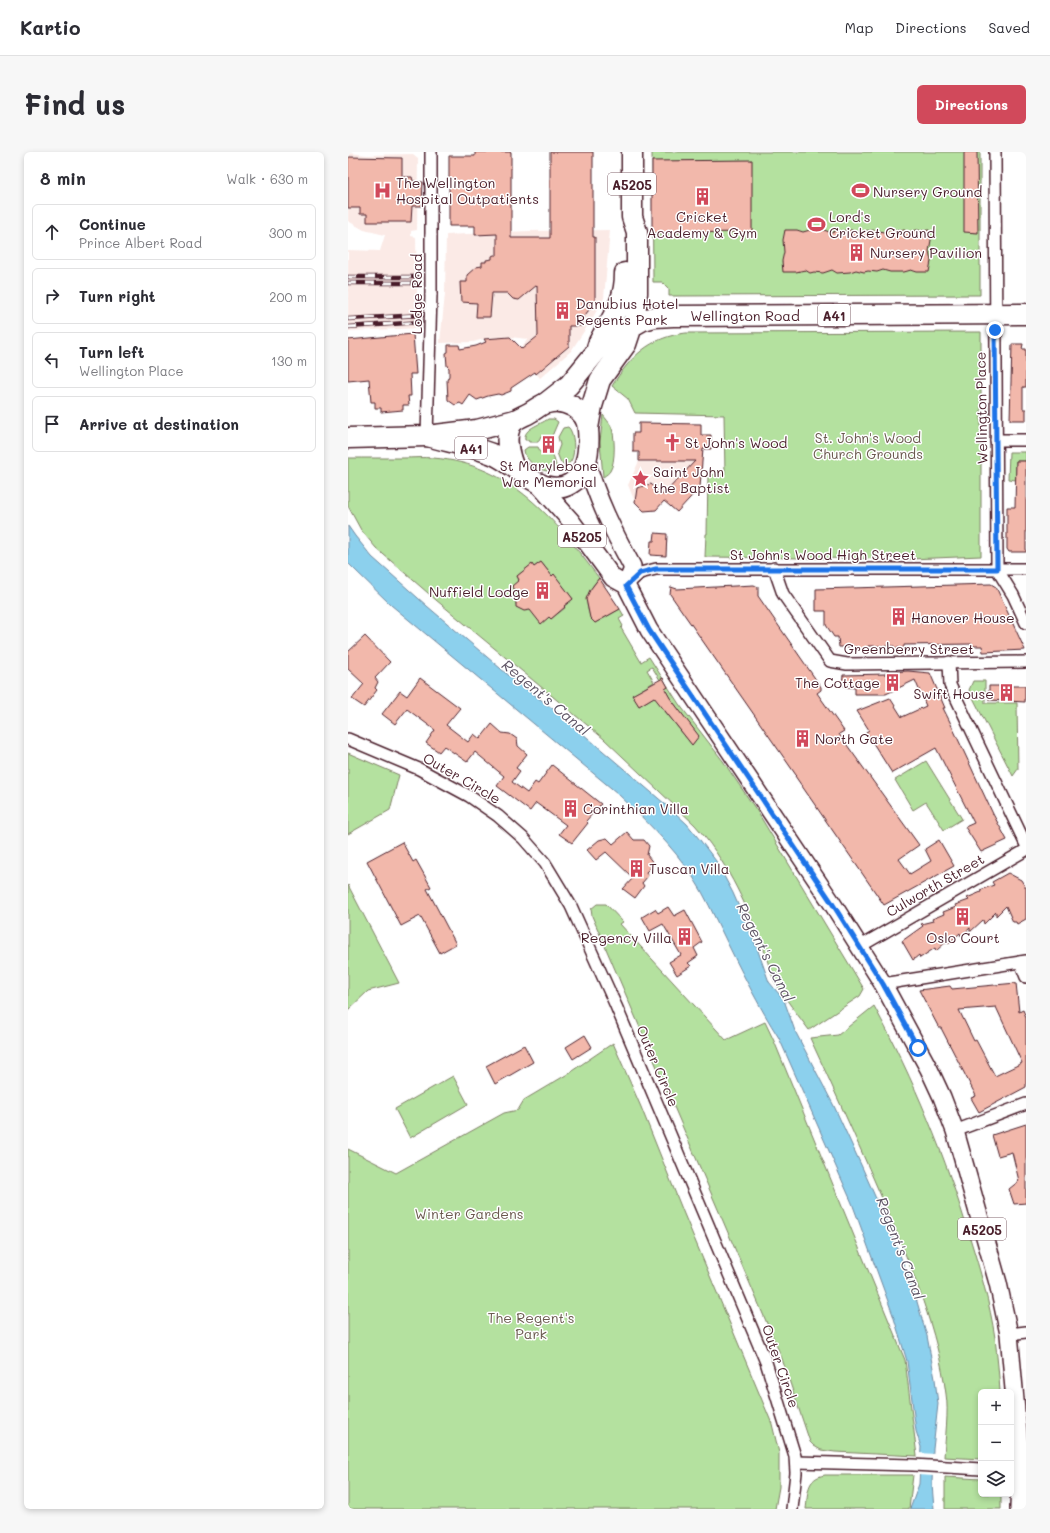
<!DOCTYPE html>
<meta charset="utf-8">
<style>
:root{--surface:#fff;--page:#f7f7f7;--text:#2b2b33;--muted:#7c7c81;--line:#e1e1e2;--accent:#d1495b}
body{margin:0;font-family:Mali,sans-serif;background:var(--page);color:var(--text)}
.controls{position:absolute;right:12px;bottom:12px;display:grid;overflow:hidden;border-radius:6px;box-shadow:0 2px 6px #0003}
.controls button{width:36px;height:36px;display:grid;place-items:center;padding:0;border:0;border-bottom:1px solid var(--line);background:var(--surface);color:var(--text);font:20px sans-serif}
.stop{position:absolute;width:12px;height:12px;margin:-9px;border:3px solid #1a73e8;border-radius:50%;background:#fff}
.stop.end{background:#1a73e8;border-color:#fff;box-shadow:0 1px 4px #0008}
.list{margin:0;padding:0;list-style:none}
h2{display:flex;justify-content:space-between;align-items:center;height:52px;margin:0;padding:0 16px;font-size:17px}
h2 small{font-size:13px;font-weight:400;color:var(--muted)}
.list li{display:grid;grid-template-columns:26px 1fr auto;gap:12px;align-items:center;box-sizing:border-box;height:56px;margin:0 8px 8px;padding:0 8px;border:1px solid var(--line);border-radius:6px}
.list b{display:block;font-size:15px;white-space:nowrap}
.list p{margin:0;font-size:13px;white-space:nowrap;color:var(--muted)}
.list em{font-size:13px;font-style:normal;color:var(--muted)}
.icon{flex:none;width:22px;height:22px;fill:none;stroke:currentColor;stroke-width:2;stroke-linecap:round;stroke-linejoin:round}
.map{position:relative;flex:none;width:678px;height:1357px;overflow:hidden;border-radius:6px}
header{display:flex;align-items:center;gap:24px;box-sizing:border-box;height:56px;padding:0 20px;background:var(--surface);border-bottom:1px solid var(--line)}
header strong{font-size:19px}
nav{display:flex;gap:22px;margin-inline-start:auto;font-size:14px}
.intro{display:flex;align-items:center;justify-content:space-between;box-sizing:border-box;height:96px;padding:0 24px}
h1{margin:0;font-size:28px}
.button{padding:10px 18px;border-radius:6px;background:var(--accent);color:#fff;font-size:14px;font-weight:700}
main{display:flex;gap:24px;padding:0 24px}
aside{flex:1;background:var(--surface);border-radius:6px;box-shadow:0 2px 6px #0003}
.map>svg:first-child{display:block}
.built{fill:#fbeae6}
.green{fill:#b4e19f;stroke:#7f8065;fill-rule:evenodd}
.water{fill:#8cd0ed;stroke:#72899f}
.pier{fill:#fff}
.building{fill:#f2b8ab;stroke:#4a1f2b;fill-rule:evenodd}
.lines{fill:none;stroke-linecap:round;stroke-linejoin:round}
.street-casing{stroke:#4a1f2b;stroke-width:14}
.primary-casing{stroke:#4a1f2b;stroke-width:20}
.highway-casing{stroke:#4a1f2b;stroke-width:23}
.street{stroke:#fff;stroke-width:11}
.primary{stroke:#fff;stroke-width:17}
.highway{stroke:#fff;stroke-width:20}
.rail-casing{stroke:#4a1f2b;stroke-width:4.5}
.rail{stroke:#fff;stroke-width:3;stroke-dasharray:9;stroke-linecap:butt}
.street-bridge-casing{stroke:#4a1f2b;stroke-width:14;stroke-linecap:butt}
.street-bridge{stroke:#fff;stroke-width:11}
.route{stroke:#1a73e8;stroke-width:5}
.labels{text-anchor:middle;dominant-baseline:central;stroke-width:3;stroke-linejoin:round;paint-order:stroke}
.shield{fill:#fff;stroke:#80626b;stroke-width:1}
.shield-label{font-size:13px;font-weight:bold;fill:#4a1f2b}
.poi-label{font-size:14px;fill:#4a1f2b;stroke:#fff;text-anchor:start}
.street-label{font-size:14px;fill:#4a1f2b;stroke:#fff}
.park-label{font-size:14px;fill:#6a594e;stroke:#fff}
.water-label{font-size:15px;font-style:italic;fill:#5e5465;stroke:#fff}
</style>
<header>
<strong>Kartio</strong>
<nav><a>Map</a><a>Directions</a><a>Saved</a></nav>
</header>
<div class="intro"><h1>Find us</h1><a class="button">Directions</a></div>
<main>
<aside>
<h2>8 min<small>Walk · 630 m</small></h2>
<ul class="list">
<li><svg class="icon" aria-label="ahead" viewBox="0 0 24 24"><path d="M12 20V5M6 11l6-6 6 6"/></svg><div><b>Continue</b><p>Prince Albert Road</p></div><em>300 m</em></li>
<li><svg class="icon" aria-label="right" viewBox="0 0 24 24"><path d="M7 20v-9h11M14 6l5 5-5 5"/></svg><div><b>Turn right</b></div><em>200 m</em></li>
<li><svg class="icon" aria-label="left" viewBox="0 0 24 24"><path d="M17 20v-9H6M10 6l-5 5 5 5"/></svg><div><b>Turn left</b><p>Wellington Place</p></div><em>130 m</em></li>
<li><svg class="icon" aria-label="arrive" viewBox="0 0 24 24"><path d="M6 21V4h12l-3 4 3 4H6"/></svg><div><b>Arrive at destination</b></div></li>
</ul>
</aside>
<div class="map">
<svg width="678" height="1357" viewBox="0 0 678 1357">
<rect width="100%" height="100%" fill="#fff"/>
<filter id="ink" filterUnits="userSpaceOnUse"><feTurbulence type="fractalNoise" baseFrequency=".025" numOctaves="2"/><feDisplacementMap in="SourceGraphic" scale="8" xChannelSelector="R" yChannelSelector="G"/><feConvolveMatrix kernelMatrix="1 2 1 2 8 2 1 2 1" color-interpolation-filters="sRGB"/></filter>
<g filter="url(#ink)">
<g class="built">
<polygon points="0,1 19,3 65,2 70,6 69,78 63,79 63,84 68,85 69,143 73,149 74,176 0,179 0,98 32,99 37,83 16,78 0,69"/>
<polygon points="262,78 256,146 244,167 223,199 192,226 170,199 180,187 162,185 136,187 125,190 92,191 97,142 98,83 181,79"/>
<polygon points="291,309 353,309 352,335 329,360 317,350 313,352 308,358 296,359 287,350 280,333"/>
</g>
<g class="green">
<polygon points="304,0 632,0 632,143 321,144 321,137 314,130 305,130"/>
<path d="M633 180V404L563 407 357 405 358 382H359L360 323 377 322 376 263 287 261 280 247 264 234C282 205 302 185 338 181Z"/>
<path d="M255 263C258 267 261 270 263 274 267 282 268 310 262 319 261 321 258 323 255 325L252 290Z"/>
<path d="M200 267H206L210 270 204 284H193L190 290H181L180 288H177C175 276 192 273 200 267Z"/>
<path d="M220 275C226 279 228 301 223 309 222 311 219 313 216 314L215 311H213L209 301 212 293 210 285 215 276Z"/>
<path d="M180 295H190L193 301 205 303 209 317C205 319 202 320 199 319 190 318 176 307 176 298Z"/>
<polygon points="661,300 678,300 678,309 668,309 668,328 660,327"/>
<path d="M0 306C18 306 36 306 55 306 65 306 75 305 85 306 164 312 207 368 251 426 248 430 244 434 242 439 236 448 240 464 247 471L272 457 276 464 271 467 275 474 273 476 293 510 301 505 331 552 375 609 409 659 516 837 512 844 461 878C450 863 437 847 427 830 422 820 418 802 413 790 396 748 377 707 347 673L256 587 88 448 28 396 13 378 0 354ZM193 410 204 424 206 423 225 447 216 454 217 456 203 467 201 465 193 471 181 456 168 453V450L173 445 171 428 169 424 183 413 186 415ZM304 515 312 528 315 526 320 535 317 537 324 550 311 542 291 554 285 543 306 530 299 518ZM326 551 350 584 344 593 316 558Z"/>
<polygon points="625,529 637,529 637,551 669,551 670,617 665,624 621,538"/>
<polygon points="0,601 51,623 42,658 0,682"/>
<polygon points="578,609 614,667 596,678 578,650 565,658 547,628"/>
<polygon points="0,733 51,831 20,839 0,858"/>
<polygon points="249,752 258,752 275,770 272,772 378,888 417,870 426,889 557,1208 569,1304 487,1300 473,1298 466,1294 462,1290 433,1204 244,764 243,757"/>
<path d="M526 854C566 928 598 1005 622 1086 632 1118 642 1152 647 1186 649 1204 651 1222 652 1240H633V1307L596 1305C597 1286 601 1260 598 1242 590 1179 564 1118 540 1060 515 1002 489 944 462 886L490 883Z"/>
<polygon points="265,891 293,955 336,1062 424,1272 431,1301 431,1335 427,1357 0,1357 0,997 48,1021 156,961 170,958 176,948 218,923"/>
<polygon points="105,924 120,952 62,986 47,957"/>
<path d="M477 1323H565L561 1357H458C460 1342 458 1326 477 1323Z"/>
<polygon points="597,1325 633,1327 633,1342 653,1342 653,1357 597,1357"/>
</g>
<path class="water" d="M0 374 7 384 24 405 79 454 159 522 213 563 324 658 339 672 352 688 368 709 385 741 409 796 421 830 436 848 447 879 486 954 514 1015 542 1078 565 1136 579 1184 587 1227 590 1252 585 1297 584 1332 586 1357H562L571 1332 573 1295 568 1279 559 1209 545 1163 504 1051 431 886C410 853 393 819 376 784 366 764 357 743 345 725 324 693 296 667 269 641L43 453 5 416 0 411Z"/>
<polygon class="pier" points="571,1301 587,1302 586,1324 569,1323"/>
<g class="building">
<polygon points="127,0 163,0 163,86 202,86 202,0 245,0 245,85 247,85 247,150 234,167 234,174 221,174 221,194 188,222 187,220 163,236 163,239 153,243 150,242 140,244 129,248 122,243 115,253 112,251 107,253 100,248 99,228 101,224 101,216 99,214 98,201 100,200 100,193 111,193 112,197 128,194 138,190 136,187 162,185 174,197 190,184 189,133 171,148 165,147 159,141 144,141 142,165 128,165 129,151 113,150 112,130 119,130 119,123 128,115 134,114 134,110 138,110 138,108 144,107 144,104 146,103 149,103 149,82 127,83 127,74 101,74 101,4 127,4"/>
<polygon points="616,0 629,0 630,81 616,80"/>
<polygon points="0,5 54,6 54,25 64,25 65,29 75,30 74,54 64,54 63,70 19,70 19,62 12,62 12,56 0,56"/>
<polygon points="404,8 404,80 304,81 304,9"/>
<polygon points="437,78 449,78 455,80 462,78 476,78 484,81 489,78 493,79 503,78 512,81 515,79 529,78 535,80 539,80 542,78 547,79 556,78 560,80 569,78 574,79 581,78 583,88 581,99 583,109 581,120 569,120 563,118 556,120 542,120 535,118 529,120 520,119 516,120 508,118 502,120 489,121 484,118 475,121 466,120 462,121 457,118 448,120 435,120 434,109 436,100 435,88"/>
<polygon points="65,182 68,222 62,222 63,244 60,244 61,253 55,253 55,258 33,260 33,256 27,256 27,250 23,250 21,227 0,229 0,188"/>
<polygon points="664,192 675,192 674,197 678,197 678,235 675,235 675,257 678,257 678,268 662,268"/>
<polygon points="291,271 353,272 353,283 363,283 363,297 355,297 352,335 329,360 316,349 308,358 296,359 287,350 289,336 303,332 315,343 347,309 291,309 291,300 285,300 285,281 291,281"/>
<polygon points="668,309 678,309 678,400 661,400 659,397 659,355 667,355"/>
<polygon points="307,381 319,382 318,404 302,403 303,389 306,389"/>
<polygon points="193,410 204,424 206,422 225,447 216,454 217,455 203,467 201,465 193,472 182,458 176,459 168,455 168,450 170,442 164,434 171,428 169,424 184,412 186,415"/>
<polygon points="251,426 272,457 247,471 242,466 238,447 242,438"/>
<polygon points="643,432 648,435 677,498 635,500 634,494 624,494 624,492 556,493 556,496 546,496 546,494 520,494 520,497 509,497 509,495 491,495 490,485 486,485 478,473 478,459 468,459 468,437"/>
<polygon points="406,433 410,435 410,444 473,535 473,538 469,541 496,579 491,582 571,693 551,707 562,722 583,709 577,697 591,688 606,714 536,753 447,624 448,623 322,442 323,435 329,437"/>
<polygon points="17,484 42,510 27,526 30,530 27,536 29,538 16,555 4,547 16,532 0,517 0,500"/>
<polygon points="560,519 582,521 597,556 595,556 602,570 645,662 659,688 633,700 617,675 626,671 588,596 544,621 518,580 521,578 509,559 542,546 554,565 578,554 567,528 538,542 507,542 507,536 498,535 494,532 495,523 538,522 538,520"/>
<polygon points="72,526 112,556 98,573 120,590 126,582 132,587 144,572 154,581 162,582 169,587 170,594 179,602 168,616 172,619 164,630 179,641 187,630 190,632 204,613 253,652 238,669 240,671 224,691 211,682 218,673 188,651 182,659 149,634 156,624 127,600 119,610 96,594 91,600 78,591 87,578 59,557 47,572 34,562 52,539 59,544"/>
<polygon points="315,526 320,535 317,537 322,546 351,584 344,593 306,545 291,554 284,543"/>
<polygon points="641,534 677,534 677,550 641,548"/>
<polygon points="279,680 286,688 296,688 301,694 299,703 306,712 298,720 300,724 294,731 296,734 287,746 275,737 285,726 258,700 248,708 239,698 251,688 259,686 265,692"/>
<polygon points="54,690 65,710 68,708 83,735 79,737 108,792 92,801 72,764 53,774 19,709"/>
<polygon points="660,721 673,728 678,736 678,767 669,772 668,770 665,770 658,754 648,764 648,760 636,772 635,768 622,780 622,776 613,784 612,781 600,792 599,789 588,799 587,796 572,806 571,803 565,808 554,789 575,774 573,772 585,769 584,767 596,762 595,760 608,755 607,753 621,748 619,746 633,740 632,738 646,733 644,730"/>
<polygon points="320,755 326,764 337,758 354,790 346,796 350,804 340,811 343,814 329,823 321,810 333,803 315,772 302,779 294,765 307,757 310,761"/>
<path d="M668 831 671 860 675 858 678 865V935L631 960 623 946 628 944 593 876H591L571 838 602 834 604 837ZM648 855 674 911 647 924 628 888 626 889 611 858Z"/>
<polygon points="237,883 244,895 225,907 218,895"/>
<polygon points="176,893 185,910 147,932 138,914"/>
<polygon points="678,972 678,1051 666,1052 661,1037 671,1029 664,1000 650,1004 644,983"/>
</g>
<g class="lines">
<defs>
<g id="street">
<polyline points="83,0 83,84"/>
<polyline points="647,0 649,417 665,443 678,471"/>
<polyline points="79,284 83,142"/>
<polyline points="648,288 678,288"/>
<polyline points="426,416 435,442 482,509 499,512 678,510"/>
<polyline points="281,431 292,421 308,417 678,417"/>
<polyline points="601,510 602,533 678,693"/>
<polyline points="0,587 71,617 121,644 150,664 175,686 197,711 223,754 268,854 418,1210 447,1304 448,1321 444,1357"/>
<polyline points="511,795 678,698"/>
<polyline points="672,810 678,825"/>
<polyline points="535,832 678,809"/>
<polyline points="607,979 678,952"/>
<polyline points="661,1182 678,1180"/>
<polyline points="448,1310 565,1313 633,1317"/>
</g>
<g id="primary">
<path d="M238 308C249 347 265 379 284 414V419L278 433"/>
<polyline points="191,333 223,369 265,426 278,433 301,478 317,502 484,751 535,832 581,917 594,945 607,979 650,1131 661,1182 670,1281 672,1316 671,1357"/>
</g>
<g id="highway">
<path d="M249 196 251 190C264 164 277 152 277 121"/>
<polyline points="198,251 221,233 248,200 272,181 295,168 307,165 325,164 678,162"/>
<polyline points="240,276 244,254 252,228 278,192 286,168 289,141 289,80 284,65 284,0"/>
<path d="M79 284C101 290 123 294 144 302 168 311 195 348 222 332 229 328 234 322 237 313 240 303 241 288 240 277 239 258 217 246 199 251 193 252 187 258 181 261 174 265 165 267 162 275 157 286 161 303 165 314"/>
<polyline points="0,286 79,284 129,278 167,268"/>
</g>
</defs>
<use href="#street" class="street-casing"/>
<use href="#primary" class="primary-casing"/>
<use href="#highway" class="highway-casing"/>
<use href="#street" class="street"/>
<use href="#primary" class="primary"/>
<use href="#highway" class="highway"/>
<defs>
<g id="rail">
<polyline points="0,125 69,125"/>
<polyline points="0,131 69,131"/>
<polyline points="0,167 74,163"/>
<polyline points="0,175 73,170"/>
</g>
</defs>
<use href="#rail" class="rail-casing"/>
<use href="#rail" class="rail"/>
<defs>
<polyline id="street-bridge" points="83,142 83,84"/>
</defs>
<use href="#street-bridge" class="street-bridge-casing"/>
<use href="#street-bridge" class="street-bridge"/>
</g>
</g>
<g class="lines" filter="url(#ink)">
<polyline class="route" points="570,896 535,832 484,751 317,502 301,478 278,434 292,421 308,417 649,417 647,178"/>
</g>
<defs>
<symbol id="hospital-bare" viewBox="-9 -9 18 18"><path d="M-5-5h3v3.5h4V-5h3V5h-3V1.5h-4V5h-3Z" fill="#d1495b" stroke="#fff" stroke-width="2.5" paint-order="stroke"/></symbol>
<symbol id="stadium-bare" viewBox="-9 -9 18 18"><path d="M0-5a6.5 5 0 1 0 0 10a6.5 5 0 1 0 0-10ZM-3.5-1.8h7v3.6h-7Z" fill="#d1495b" stroke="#fff" stroke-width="2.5" paint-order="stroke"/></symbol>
<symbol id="building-bare" viewBox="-9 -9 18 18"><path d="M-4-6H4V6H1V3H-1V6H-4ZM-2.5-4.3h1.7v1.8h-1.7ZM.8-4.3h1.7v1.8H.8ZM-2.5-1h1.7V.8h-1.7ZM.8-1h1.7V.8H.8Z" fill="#d1495b" stroke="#fff" stroke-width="2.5" paint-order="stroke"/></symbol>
<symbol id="church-bare" viewBox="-9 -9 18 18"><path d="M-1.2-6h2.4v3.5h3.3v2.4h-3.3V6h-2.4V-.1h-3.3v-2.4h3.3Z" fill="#d1495b" stroke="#fff" stroke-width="2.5" paint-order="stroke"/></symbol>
<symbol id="sight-bare" viewBox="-9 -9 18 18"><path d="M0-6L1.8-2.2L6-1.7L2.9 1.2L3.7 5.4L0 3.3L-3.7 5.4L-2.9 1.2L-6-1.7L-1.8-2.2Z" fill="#d1495b" stroke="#fff" stroke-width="2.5" paint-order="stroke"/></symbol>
</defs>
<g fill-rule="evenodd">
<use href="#hospital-bare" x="22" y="26" width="25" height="25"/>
<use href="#stadium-bare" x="500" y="26" width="25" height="25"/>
<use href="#building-bare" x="342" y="32" width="25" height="25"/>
<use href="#stadium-bare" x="456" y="60" width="25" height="25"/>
<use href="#building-bare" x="496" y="88" width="25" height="25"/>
<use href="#building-bare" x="202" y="146" width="25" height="25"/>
<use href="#church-bare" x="312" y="278" width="25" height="25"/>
<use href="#building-bare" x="188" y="280" width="25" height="25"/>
<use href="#sight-bare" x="280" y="314" width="25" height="25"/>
<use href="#building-bare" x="182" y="426" width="25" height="25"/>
<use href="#building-bare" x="538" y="452" width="25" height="25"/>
<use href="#building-bare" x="532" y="518" width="25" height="25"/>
<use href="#building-bare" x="646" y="528" width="25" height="25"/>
<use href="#building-bare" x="442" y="574" width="25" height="25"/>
<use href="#building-bare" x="210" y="644" width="25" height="25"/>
<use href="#building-bare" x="276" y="704" width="25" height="25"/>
<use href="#building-bare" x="602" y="752" width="25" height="25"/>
<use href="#building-bare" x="324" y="772" width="25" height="25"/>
</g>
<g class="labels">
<g class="shield">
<rect x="260" y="21" width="48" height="22" rx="3"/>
<rect x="470" y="152" width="32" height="22" rx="3"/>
<rect x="107" y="285" width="32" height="22" rx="3"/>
<rect x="210" y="373" width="48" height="22" rx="3"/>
<rect x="610" y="1066" width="48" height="22" rx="3"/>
</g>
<g class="shield-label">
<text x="284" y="32">A5205</text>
<text x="486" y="163">A41</text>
<text x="123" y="296">A41</text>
<text x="234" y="384">A5205</text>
<text x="634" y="1077">A5205</text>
</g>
<g class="poi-label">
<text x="48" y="30">The Wellington<tspan x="48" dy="16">Hospital Outpatients</tspan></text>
<text x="525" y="39">Nursery Ground</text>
<text x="354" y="64" text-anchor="middle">Cricket<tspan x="354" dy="16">Academy &amp; Gym</tspan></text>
<text x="481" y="64">Lord's<tspan x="481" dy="16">Cricket Ground</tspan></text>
<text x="522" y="100">Nursery Pavilion</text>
<text x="228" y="151">Danubius Hotel<tspan x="228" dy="16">Regents Park</tspan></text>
<text x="337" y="290">St John's Wood</text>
<text x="201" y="313" text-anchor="middle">St Marylebone<tspan x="201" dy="16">War Memorial</tspan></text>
<text x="305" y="319">Saint John<tspan x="305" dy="16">the Baptist</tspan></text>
<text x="181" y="439" text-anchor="end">Nuffield Lodge</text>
<text x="563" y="465">Hanover House</text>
<text x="532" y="530" text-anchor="end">The Cottage</text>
<text x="646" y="541" text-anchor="end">Swift House</text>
<text x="467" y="586">North Gate</text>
<text x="235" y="656">Corinthian Villa</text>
<text x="301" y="716">Tuscan Villa</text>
<text x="324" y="785" text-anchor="end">Regency Villa</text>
<text x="615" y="785" text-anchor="middle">Oslo Court</text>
</g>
<g class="street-label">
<text transform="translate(68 142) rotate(-90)">Lodge Road</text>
<text x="397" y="163">Wellington Road</text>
<text transform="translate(633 256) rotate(-91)">Wellington Place</text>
<text x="475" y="402">St John's Wood High Street</text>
<text x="561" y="496">Greenberry Street</text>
<text transform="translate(114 626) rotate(30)">Outer Circle</text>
<text transform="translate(587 733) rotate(-30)">Culworth Street</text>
<text transform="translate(310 914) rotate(67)">Outer Circle</text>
<text transform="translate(433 1214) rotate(71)">Outer Circle</text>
</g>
<g class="park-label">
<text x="520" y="285">St. John's Wood<tspan x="520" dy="16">Church Grounds</tspan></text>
<text x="121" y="1061">Winter Gardens</text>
<text x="183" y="1165">The Regent's<tspan x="183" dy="16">Park</tspan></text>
</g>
<g class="water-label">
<text transform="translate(198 545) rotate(40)">Regent's Canal</text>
<text transform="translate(418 800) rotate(63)">Regent's Canal</text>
<text transform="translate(553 1096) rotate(69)">Regent's Canal</text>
</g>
</g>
</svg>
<div class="controls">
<button>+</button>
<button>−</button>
<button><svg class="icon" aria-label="layers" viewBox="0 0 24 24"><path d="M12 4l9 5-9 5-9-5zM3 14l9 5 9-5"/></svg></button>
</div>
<div class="stop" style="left:570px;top:896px"></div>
<div class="stop end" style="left:647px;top:178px"></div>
</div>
</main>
